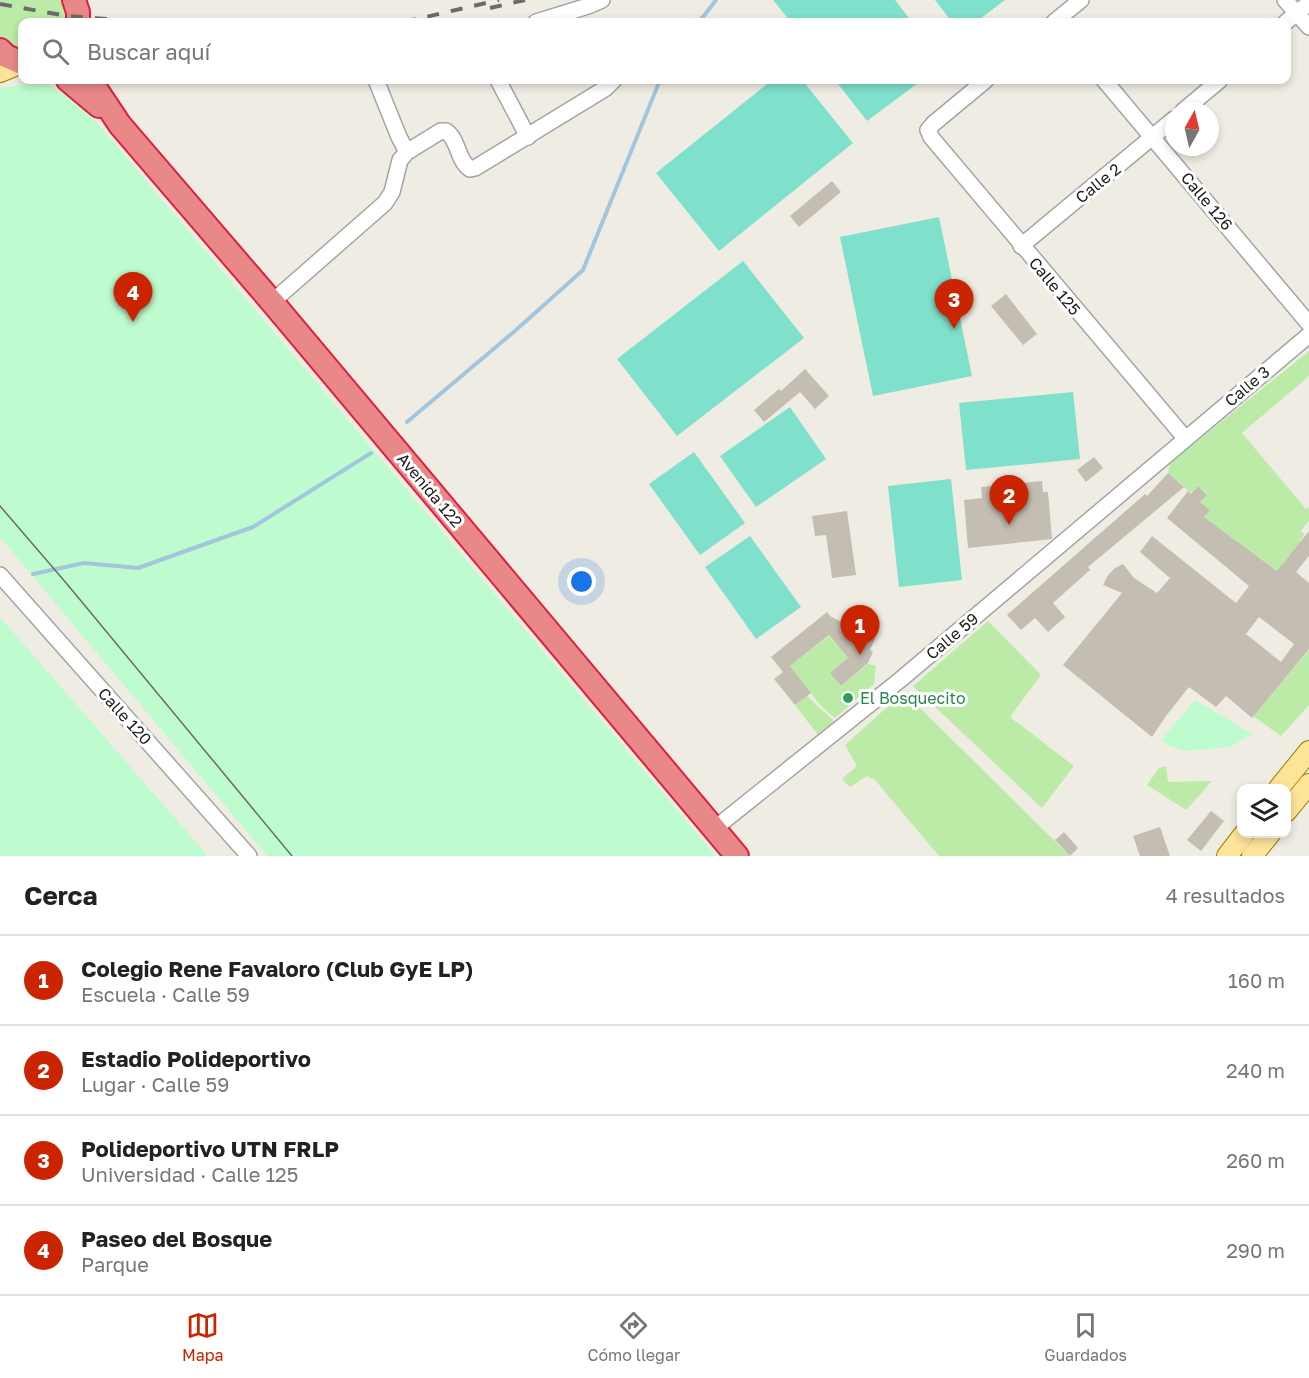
<!DOCTYPE html>
<html lang="es">
<meta charset="utf-8">
<style>
:root{--surface:#fff;--page:#f6f6f6;--text:#222;--muted:#767676;--line:#e0e0e0;--accent:#cb2400}
body{margin:0;font-family:"Golos Text",sans-serif;background:var(--page);color:var(--text)}
.controls{position:absolute;right:18px;bottom:18px;display:grid;overflow:hidden;border-radius:12px;box-shadow:0 3px 9px #0003}
.controls button{width:54px;height:54px;display:grid;place-items:center;padding:0;border:0;border-bottom:2px solid var(--line);background:var(--surface);color:var(--text);font:30px sans-serif}
.compass{position:absolute;left:1165px;top:102px;width:54px;height:54px;border-radius:50%;background:var(--surface);box-shadow:0 3px 9px #0003;rotate:8deg}
.you{position:absolute;left:582px;top:582px;width:21px;height:21px;margin:-15px;border:4px solid #fff;border-radius:50%;background:#1a73e8;box-shadow:0 0 0 9px #1a73e833}
.badge{display:grid;place-items:center;width:39px;height:39px;border-radius:50%;background:var(--accent);color:#fff;font-size:20px;font-weight:700}
.pin{position:absolute;translate:-50% -50px;filter:drop-shadow(0 2px 3px #0008)}
.pin::after{content:'';position:absolute;top:32px;width:21px;height:18px;background:inherit;clip-path:polygon(0 0,100% 0,50% 100%)}
.list{margin:0;padding:0;list-style:none}
h2{display:flex;justify-content:space-between;align-items:center;height:78px;margin:0;padding:0 24px;font-size:26px}
h2 small{font-size:20px;font-weight:400;color:var(--muted)}
.list li{display:grid;grid-template-columns:39px 1fr auto;gap:18px;align-items:center;box-sizing:border-box;height:90px;padding:0 24px;border-top:2px solid var(--line)}
.list b{display:block;font-size:22px;white-space:nowrap}
.list p{margin:0;font-size:20px;white-space:nowrap;color:var(--muted)}
.list em{font-size:20px;font-style:normal;color:var(--muted)}
.icon{flex:none;width:33px;height:33px;fill:none;stroke:currentColor;stroke-width:2;stroke-linecap:round;stroke-linejoin:round}
.map{position:relative;flex:none;width:1309px;height:856px;overflow:hidden}
.search{position:absolute;background:var(--surface);box-shadow:0 3px 9px #0003;left:18px;right:18px;top:18px;height:66px;display:flex;align-items:center;gap:15px;box-sizing:border-box;padding:0 21px;border-radius:12px;color:var(--muted);font-size:22px}
.sheet{height:438px;background:var(--surface)}
nav{display:flex;justify-content:space-around;align-items:center;box-sizing:border-box;height:84px;border-top:2px solid var(--line);background:var(--surface);font-size:16px;color:var(--muted)}
nav a{display:grid;justify-items:center;gap:3px}
nav .on{color:var(--accent)}
.map>svg:first-child{display:block}
.grass{fill:#bceba7}
.park{fill:#befbce}
.pitch{fill:#7fe0cc}
.lines{fill:none;stroke-linecap:round;stroke-linejoin:round}
.stream{stroke:#a2c6de;stroke-width:4}
.building{fill:#c4bdb2;fill-rule:evenodd}
.minor-casing{stroke:#a4a4a4;stroke-width:18}
.major-casing{stroke:#978000;stroke-width:22}
.highway-casing{stroke:#dd203f;stroke-width:26}
.minor{stroke:#fff;stroke-width:15}
.major{stroke:#fee499;stroke-width:20}
.highway{stroke:#e88889;stroke-width:22}
.tram{stroke:#6b6b6b;stroke-width:1.5}
.rail{stroke:#6b6b6b;stroke-width:4;stroke-dasharray:12 12;stroke-linecap:butt}
.leisure-dot{fill:#2e9e5b;stroke:#fff;stroke-width:2}
.labels{text-anchor:middle;dominant-baseline:central;stroke-width:6;stroke-linejoin:round;paint-order:stroke}
.street-label{font-size:16px;fill:#1d1d1d;stroke:#fff}
.leisure-label{font-size:16px;fill:#27864d;stroke:#fff;text-anchor:start}
</style>
<div class="map">
<svg width="1309" height="856" viewBox="0 0 1309 856">
<rect width="100%" height="100%" fill="#efede3"/>
<g class="grass">
<polygon points="0,0 66,0 71,22 22,22 22,58 0,44"/>
<polygon points="1309,351 1309,376 1242,433 1306,509 1309,507 1309,521 1301,531 1305,534 1300,541 1304,545 1290,555 1283,563 1287,567 1280,573 1204,517 1210,510 1200,502 1207,494 1198,486 1191,493 1168,473 1170,463"/>
<polygon points="988,621 1041,675 1010,717 1074,766 1042,808 913,686"/>
<polygon points="829,636 848,658 830,673 841,686 868,664 876,666 874,684 835,718 821,706 790,666"/>
<polygon points="1309,650 1309,705 1281,736 1253,716"/>
<polygon points="904,692 1070,856 939,856 875,780 867,776 850,787 842,779 857,766 845,745"/>
<polygon points="807,696 834,721 818,735 795,705"/>
<polygon points="1166,766 1168,782 1212,781 1186,810 1147,785 1159,768"/>
</g>
<g class="park">
<polygon points="44,82 83,106 716,856 267,856 0,537 0,88"/>
<polygon points="0,617 208,856 0,856"/>
<polygon points="1195,700 1252,734 1230,747 1183,751 1168,745 1161,740"/>
</g>
<g class="pitch">
<polygon points="773,0 895,0 912,22 791,22"/>
<polygon points="935,0 1005,0 976,22 952,22"/>
<polygon points="772,80 802,80 853,143 719,251 656,173"/>
<polygon points="835,80 922,80 867,121"/>
<polygon points="939,217 972,376 873,396 840,237"/>
<polygon points="743,261 804,338 677,436 617,359"/>
<polygon points="1073,392 1080,459 966,470 959,403"/>
<polygon points="790,407 826,459 756,507 720,456"/>
<polygon points="694,452 745,523 700,555 649,484"/>
<polygon points="951,479 962,580 899,587 888,486"/>
<polygon points="750,536 801,607 756,639 705,567"/>
</g>
<g class="lines">
<g class="stream">
<polyline points="699,22 716,0"/>
<polyline points="407,422 516,330 583,270 660,80"/>
<polyline points="33,574 84,563 138,568 253,527 371,453"/>
</g>
</g>
<g class="building">
<polygon points="832,181 841,192 799,227 790,216"/>
<polygon points="1006,294 1037,334 1023,345 991,306"/>
<polygon points="805,369 829,396 815,409 800,392 764,422 754,410 779,389 781,391"/>
<polygon points="1094,457 1103,468 1086,482 1077,470"/>
<polygon points="1168,473 1184,487 1088,567 1090,570 1053,603 1065,617 1048,632 1035,618 1021,630 1007,615 1145,494 1147,496"/>
<polygon points="1042,481 1043,492 1048,492 1052,539 968,548 964,500 982,498 981,487"/>
<path d="M1198 486 1207 495 1200 502 1210 510 1204 517 1277 571 1309 531V556L1296 572 1309 583V649L1252 718 1226 696 1216 707 1189 687 1166 716 1152 737 1063 665 1122 593 1103 585 1108 575 1115 568 1123 564 1134 578 1157 593 1170 578 1140 552 1152 536 1236 603 1249 586 1167 518 1188 491 1191 494ZM1259 617 1294 644 1281 662 1246 634Z"/>
<polygon points="847,511 856,575 832,578 826,535 815,536 812,516"/>
<polygon points="827,612 830,616 875,639 870,650 873,652 868,663 841,686 830,673 848,658 829,635 790,666 811,693 795,705 774,679 783,672 771,657"/>
<polygon points="1211,811 1224,821 1201,851 1187,840"/>
<polygon points="1160,827 1170,856 1140,856 1133,836"/>
<polygon points="1064,832 1078,848 1070,856 1055,840"/>
</g>
<g class="lines">
<defs>
<g id="minor">
<polyline points="1285,0 1309,27"/>
<polyline points="536,22 588,6 602,0"/>
<polyline points="1054,22 1081,0"/>
<polyline points="1286,22 1309,3"/>
<polyline points="376,80 399,137 407,152"/>
<polyline points="498,80 528,137"/>
<polyline points="986,80 933,124 928,130 931,137 1185,438"/>
<polyline points="1104,80 1309,324"/>
<polyline points="1183,111 1220,80"/>
<polyline points="1021,246 1174,119"/>
<path d="M272 302 385 203 392 192 400 160 407 152 441 131H446C459 140 457 160 470 169L475 168 606 88 614 80"/>
<polyline points="0,575 249,856"/>
<polyline points="714,829 900,680 1309,335"/>
</g>
<g id="major">
<polyline points="0,72 22,63"/>
<polyline points="1279,788 1309,751"/>
<polyline points="1286,812 1309,784"/>
<polyline points="1227,856 1244,834"/>
<polyline points="1252,856 1270,834"/>
</g>
<g id="highway">
<polyline points="74,0 78,12 78,22"/>
<polyline points="0,50 6,56 22,63"/>
<polyline points="68,80 99,106"/>
<polyline points="90,80 120,125 272,302 737,856"/>
</g>
</defs>
<use href="#minor" class="minor-casing"/>
<use href="#major" class="major-casing"/>
<use href="#highway" class="highway-casing"/>
<use href="#minor" class="minor"/>
<use href="#major" class="major"/>
<use href="#highway" class="highway"/>
<polyline class="tram" points="0,506 67,584 292,856"/>
<g class="rail">
<polyline points="0,4 67,16 144,22"/>
<polyline points="490,8 525,0"/>
<polyline points="404,22 499,0"/>
</g>
</g>
<circle class="leisure-dot" cx="848" cy="698" r="6"/>
<g class="labels">
<g class="street-label">
<text transform="translate(1098 183) rotate(-39)">Calle 2</text>
<text transform="translate(1207 201) rotate(50)">Calle 126</text>
<text transform="translate(1055 286) rotate(50)">Calle 125</text>
<text transform="translate(1247 386) rotate(-40)">Calle 3</text>
<text transform="translate(430 490) rotate(50)">Avenida 122</text>
<text transform="translate(952 636) rotate(-40)">Calle 59</text>
<text transform="translate(125 716) rotate(48)">Calle 120</text>
</g>
<g class="leisure-label">
<text x="860" y="698">El Bosquecito</text>
</g>
</g>
</svg>
<div class="controls">
<button><svg class="icon" aria-label="layers" viewBox="0 0 24 24"><path d="M12 4l9 5-9 5-9-5zM3 14l9 5 9-5"/></svg></button>
</div>
<svg class="compass" viewBox="-18 -18 36 36"><path d="M0-13l5 13h-10z" fill="#e53935"/><path d="M0 13l5-13h-10z" fill="#767676"/></svg>
<div class="you"></div>
<div class="pin badge" style="left:860px;top:655px">1</div>
<div class="pin badge" style="left:1009px;top:525px">2</div>
<div class="pin badge" style="left:954px;top:329px">3</div>
<div class="pin badge" style="left:133px;top:322px">4</div>
<div class="search"><svg class="icon" aria-label="search" viewBox="0 0 24 24"><circle cx="10" cy="10" r="6"/><path d="M15 15l6 6"/></svg>Buscar aquí</div>
</div>
<section class="sheet">
<h2>Cerca<small>4 resultados</small></h2>
<ul class="list">
<li><span class="badge">1</span><div><b>Colegio Rene Favaloro (Club GyE LP)</b><p>Escuela · Calle 59</p></div><em>160 m</em></li>
<li><span class="badge">2</span><div><b>Estadio Polideportivo</b><p>Lugar · Calle 59</p></div><em>240 m</em></li>
<li><span class="badge">3</span><div><b>Polideportivo UTN FRLP</b><p>Universidad · Calle 125</p></div><em>260 m</em></li>
<li><span class="badge">4</span><div><b>Paseo del Bosque</b><p>Parque</p></div><em>290 m</em></li>
</ul>
</section>
<nav>
<a class="on"><svg class="icon" aria-label="map" viewBox="0 0 24 24"><path d="M3 6l6-2 6 2 6-2v14l-6 2-6-2-6 2zM9 4v14M15 6v14"/></svg>Mapa</a>
<a><svg class="icon" aria-label="directions" viewBox="0 0 24 24"><path d="M12 3l9 9-9 9-9-9zM9 14v-3h6M13 9l2 2-2 2"/></svg>Cómo llegar</a>
<a><svg class="icon" aria-label="saved" viewBox="0 0 24 24"><path d="M7 4h10v16l-5-4-5 4z"/></svg>Guardados</a>
</nav>
